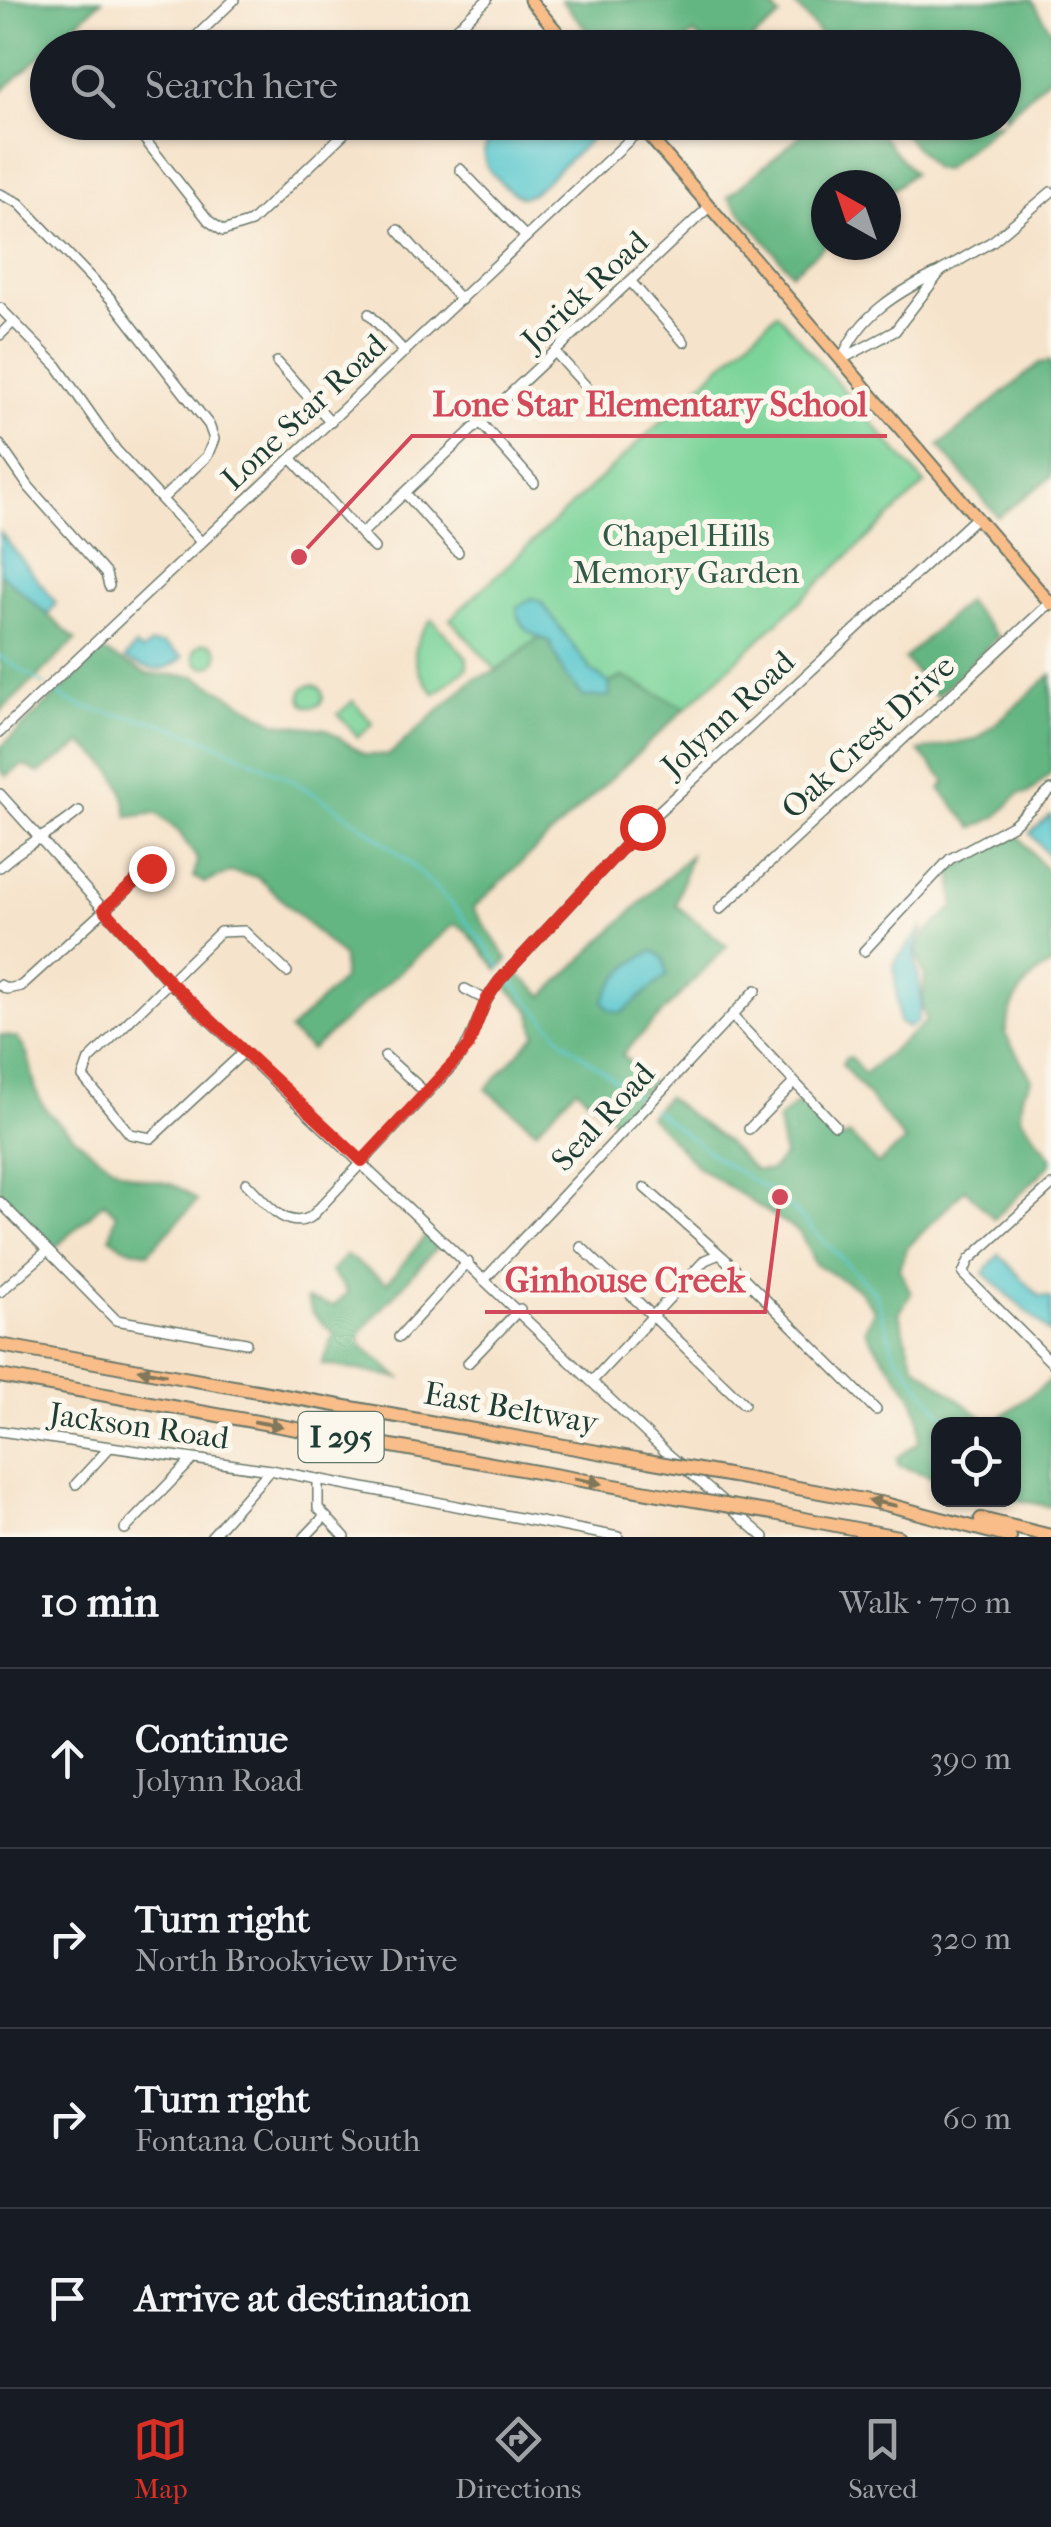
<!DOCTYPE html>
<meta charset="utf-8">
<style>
:root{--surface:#171b24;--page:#242831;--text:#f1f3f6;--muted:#9ea1a6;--line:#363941;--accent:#d93025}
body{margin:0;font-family:"IM FELL French Canon",serif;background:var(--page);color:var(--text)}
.controls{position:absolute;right:30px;bottom:30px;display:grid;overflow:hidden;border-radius:20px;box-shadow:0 2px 8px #0004}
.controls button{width:90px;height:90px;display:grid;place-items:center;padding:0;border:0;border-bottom:2px solid var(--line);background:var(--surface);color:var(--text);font:50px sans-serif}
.compass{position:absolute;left:811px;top:170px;width:90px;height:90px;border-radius:50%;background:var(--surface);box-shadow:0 2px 8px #0004;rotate:320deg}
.stop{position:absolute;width:30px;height:30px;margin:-22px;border:8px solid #d93025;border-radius:50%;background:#fff}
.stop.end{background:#d93025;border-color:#fff;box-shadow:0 2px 10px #0008}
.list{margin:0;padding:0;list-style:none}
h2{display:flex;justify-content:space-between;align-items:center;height:130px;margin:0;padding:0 40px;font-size:42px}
h2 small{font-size:32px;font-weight:400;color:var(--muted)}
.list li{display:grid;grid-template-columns:65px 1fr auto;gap:30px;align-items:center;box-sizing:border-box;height:180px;padding:0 40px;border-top:2px solid var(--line)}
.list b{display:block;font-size:38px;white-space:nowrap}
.list p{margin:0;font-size:32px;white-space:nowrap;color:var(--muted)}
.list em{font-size:32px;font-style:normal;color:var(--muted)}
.icon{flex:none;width:55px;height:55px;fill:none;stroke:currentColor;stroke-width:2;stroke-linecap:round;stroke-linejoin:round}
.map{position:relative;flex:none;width:1051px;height:1537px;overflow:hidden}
.search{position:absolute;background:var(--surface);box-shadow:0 2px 8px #0004;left:30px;right:30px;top:30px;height:110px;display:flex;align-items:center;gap:25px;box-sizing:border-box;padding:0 35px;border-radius:55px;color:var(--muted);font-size:38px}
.sheet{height:850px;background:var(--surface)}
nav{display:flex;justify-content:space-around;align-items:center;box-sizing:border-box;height:140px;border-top:2px solid var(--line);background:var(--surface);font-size:28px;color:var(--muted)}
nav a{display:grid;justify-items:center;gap:5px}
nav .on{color:var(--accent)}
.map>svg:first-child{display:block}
.green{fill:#7bd49a;stroke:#4d8867;stroke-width:2.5}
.forest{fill:#64b682;stroke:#427a5b;stroke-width:2.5}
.water{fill:#59c7ce;stroke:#3c8281;stroke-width:2.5}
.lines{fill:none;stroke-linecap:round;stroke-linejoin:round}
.stream{stroke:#59c7ce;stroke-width:2.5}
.minor-casing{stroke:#6a7769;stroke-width:12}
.major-casing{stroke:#6a7769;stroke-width:15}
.highway-casing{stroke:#6a7769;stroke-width:16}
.minor{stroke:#fff;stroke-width:9}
.major{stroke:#f8bd88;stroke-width:11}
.highway{stroke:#f8bd88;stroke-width:12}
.highway-bridge-casing{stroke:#6a7769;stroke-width:16;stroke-linecap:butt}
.highway-bridge{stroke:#f8bd88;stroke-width:12}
.oneway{fill:#81775a}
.route{stroke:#d93025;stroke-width:12}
.labels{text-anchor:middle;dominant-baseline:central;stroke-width:10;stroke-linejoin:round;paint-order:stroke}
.shield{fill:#fbf7ec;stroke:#61756b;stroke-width:2.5}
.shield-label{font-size:30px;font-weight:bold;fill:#1f3d34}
.street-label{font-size:32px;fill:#1f3d34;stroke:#fbf7ec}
.park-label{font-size:32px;fill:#315b48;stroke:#fbf7ec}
.leader{fill:none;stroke:#d1495b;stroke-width:4}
.callout-dot{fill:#d1495b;stroke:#fbf7ec;stroke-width:4}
.callout-label{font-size:35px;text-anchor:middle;font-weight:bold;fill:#d1495b;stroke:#fbf7ec;stroke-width:10;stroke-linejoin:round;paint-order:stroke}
</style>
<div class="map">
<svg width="1051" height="1537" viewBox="0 0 1051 1537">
<rect width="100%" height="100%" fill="#fbf7ec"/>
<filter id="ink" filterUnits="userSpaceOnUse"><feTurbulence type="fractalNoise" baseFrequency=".01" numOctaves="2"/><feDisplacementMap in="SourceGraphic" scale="20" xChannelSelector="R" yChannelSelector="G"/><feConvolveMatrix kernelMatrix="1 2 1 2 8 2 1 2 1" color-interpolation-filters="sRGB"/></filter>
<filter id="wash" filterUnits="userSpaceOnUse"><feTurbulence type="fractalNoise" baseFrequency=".0048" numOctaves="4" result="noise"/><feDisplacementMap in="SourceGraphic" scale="40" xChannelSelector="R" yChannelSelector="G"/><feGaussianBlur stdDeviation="2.25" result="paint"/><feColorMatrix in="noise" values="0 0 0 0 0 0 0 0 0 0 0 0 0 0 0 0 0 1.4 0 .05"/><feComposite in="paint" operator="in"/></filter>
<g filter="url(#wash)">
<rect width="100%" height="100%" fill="#f6e3cb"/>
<g class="green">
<polygon points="777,313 925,484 686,708 623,677 609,683 592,671 542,603 533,631 539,638 497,671 450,619"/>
<path d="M432 619 467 658V668L435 694C411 667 407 646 432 619Z"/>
<circle cx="206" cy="655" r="12"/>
<circle cx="312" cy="696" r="11"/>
<polygon points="353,701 373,724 358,737 338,714"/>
</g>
<g class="forest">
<polygon points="0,0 102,0 0,93"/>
<polygon points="561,0 766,0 780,17 743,47 708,47 694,34 677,47 602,47"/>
<polygon points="791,0 1032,0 1051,30 1051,75 1004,119 1004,48 831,47"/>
<polygon points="815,123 871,123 913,173 886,195 886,185 826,185 826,245 792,273 728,197"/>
<polygon points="895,123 1000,123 943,170 933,168"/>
<polygon points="1051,361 1051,477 998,517 939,446 1040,363"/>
<polygon points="0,573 76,640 0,712"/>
<polygon points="966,601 998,637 937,696 904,659"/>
<path d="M539 638 549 641 565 675 610 696 609 683 623 677 686 708 473 908 508 960 498 970 465 930 454 924 311 1050 289 1031 343 979V957L258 877 230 872 205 883 194 877 197 859 179 832 156 813 128 817C124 781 112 765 82 744L39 773 23 765 6 776 0 769V748L102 651 148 674 195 676 277 723 326 729 365 755H389L475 678 497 671Z"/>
<polygon points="1051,675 1051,773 1029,793 1019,794 997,817 973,828 940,789 946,782 919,751 979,738"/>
<path d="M1017 834 1051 876V965C1023 979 1010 1004 1005 1034L1032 1079 1022 1095 1020 1116 1051 1157V1164L994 1219 965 1189 907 1248 899 1268 911 1293 899 1314 914 1364 984 1419 999 1418 1051 1380V1507L1014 1499V1424H938V1479L898 1465 897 1458 919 1442C926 1389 887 1373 865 1329L874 1310 858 1289 815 1264 800 1233 698 1167 649 1116 666 1097 725 1141 754 1170 770 1171 784 1157 778 1120 798 1102 835 1142 850 1135 878 1164 905 1141 842 1064 845 1058 850 1057 864 1074 927 1021 922 1008 925 977 916 951 924 935 954 907 952 870Z"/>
<polygon points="690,855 676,905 727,946 622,1055 651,1083 615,1121 576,1088 536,1130 486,1089 536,1034 530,1010 505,985 517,973 544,996"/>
<path d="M0 1035 17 1038C40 1065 25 1092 54 1118 74 1137 103 1164 128 1174 160 1188 165 1173 197 1201L148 1253 124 1247 110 1237 116 1214 104 1202 56 1247H50L0 1193Z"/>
<polygon points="427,1234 438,1246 360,1333 361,1345 400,1378 322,1364 334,1334 313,1314 307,1299 334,1306 348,1292 331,1272 346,1255 387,1283"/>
</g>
<g class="water">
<path d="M510 123H589V141L532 194 522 197C508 192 475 164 486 146 491 138 503 130 510 123Z"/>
<polygon points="0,532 56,603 48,615 0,573"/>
<path d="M532 598 542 603 592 671 609 683 610 696 584 697 565 675 549 641C531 635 517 627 517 607Z"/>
<path d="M151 644H164L183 657C164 676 147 670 125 659L135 646 142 651Z"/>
<polygon points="1051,815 1051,859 1030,833"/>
<path d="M924 926C921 935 913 946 915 957 919 984 924 990 918 1021L908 1028 899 1022 894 963Z"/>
<path d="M654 951 664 959 667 975 622 1013 610 1010 603 1001C615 977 630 961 654 951Z"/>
<polygon points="999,1254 1039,1296 1051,1298 1051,1334 984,1273"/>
</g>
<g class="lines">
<g class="stream">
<polyline points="0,656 45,685"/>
<path d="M52 690C84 716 128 712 167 725 298 771 424 851 501 968"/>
<polyline points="510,979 565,1042 640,1099"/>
<polyline points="652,1109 724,1163 780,1197 875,1292 894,1352 950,1424"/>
</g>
</g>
</g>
<g filter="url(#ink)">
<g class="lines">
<defs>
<g id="minor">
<polyline points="184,48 234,0"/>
<polyline points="436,48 487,0"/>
<polyline points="131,122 209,221 223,231 251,222 356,122"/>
<polyline points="460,169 526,237"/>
<polyline points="0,194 19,203 111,299 209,425 214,439 207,456 163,498"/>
<polyline points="398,230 461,300"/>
<path d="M941 271 895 331 842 359C859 314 900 291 941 271Z"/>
<polyline points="941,271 993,241 1051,192"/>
<polyline points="631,282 684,342"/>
<polyline points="0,308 57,366 116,450 201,542"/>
<polyline points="369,314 405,352"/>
<polyline points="0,335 13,322"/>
<polyline points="556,353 610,413"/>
<polyline points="277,362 331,422"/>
<polyline points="481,423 534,483"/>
<polyline points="0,445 29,487 106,574 109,586"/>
<polyline points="292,459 374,548"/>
<polyline points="406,494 458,552"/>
<polyline points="361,534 710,206"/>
<polyline points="0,732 642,128"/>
<polyline points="0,794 170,983 668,1454 764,1537"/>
<path d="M0 867C25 843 53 834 79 811"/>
<polyline points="720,909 1050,603"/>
<polyline points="864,951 950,859 1014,824 1051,790"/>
<polyline points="0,985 7,989 21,986 151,868"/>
<polyline points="465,989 486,1000"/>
<polyline points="732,1016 835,1125"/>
<polyline points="244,1052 151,1138 130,1134 83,1077 89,1060 220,932 244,931 287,972"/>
<polyline points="385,1056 426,1093"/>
<polyline points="749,1129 794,1083"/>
<path d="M246 1183C263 1199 285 1232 311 1217L455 1063C476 1037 479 1005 500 980L642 827 977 517"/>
<polyline points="1051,1186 969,1260 963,1274 1051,1362"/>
<polyline points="645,1188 724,1258 876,1410"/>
<polyline points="0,1202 116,1320 246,1343"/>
<polyline points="581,1247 744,1404"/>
<polyline points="486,1278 756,990"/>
<polyline points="0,1292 46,1252"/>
<polyline points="399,1337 468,1262"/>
<polyline points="468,1363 520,1309"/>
<polyline points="594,1379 705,1260 717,1255"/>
<polyline points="0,1431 270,1470 618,1537"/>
<polyline points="318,1479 318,1508 345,1537"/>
<polyline points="76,1484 110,1447"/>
<polyline points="125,1529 192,1460"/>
<polyline points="211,1537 270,1470"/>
<polyline points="305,1537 324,1517"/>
</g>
<g id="major">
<polyline points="530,0 571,48"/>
<polyline points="637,122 1051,604"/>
</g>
<g id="highway">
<polyline points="0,1345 648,1461"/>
<polyline points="0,1376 682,1498"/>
<polyline points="733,1476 885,1504 1010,1537"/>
<polyline points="773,1513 898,1537"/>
<polyline points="981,1519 1051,1536"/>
</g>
</defs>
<use href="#minor" class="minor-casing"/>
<use href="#major" class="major-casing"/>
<use href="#highway" class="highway-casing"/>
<use href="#minor" class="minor"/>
<use href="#major" class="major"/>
<use href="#highway" class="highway"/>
<defs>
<g id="highway-bridge">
<polyline points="648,1461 733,1476"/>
<polyline points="682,1498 773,1513"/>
</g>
</defs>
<use href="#highway-bridge" class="highway-bridge-casing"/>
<use href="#highway-bridge" class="highway-bridge"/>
</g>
<defs><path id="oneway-solid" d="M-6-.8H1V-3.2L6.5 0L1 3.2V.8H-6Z" transform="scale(2.5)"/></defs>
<g class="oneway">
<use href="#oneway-solid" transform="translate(152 1372) rotate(-170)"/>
<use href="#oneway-solid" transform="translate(268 1424) rotate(10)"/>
<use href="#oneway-solid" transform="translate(588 1481) rotate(10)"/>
<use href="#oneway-solid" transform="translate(882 1503) rotate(-169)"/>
</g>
</g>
<g class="lines" filter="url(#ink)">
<polyline class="route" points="151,868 104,909 170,982 362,1161 468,1047 486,1000 500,980 642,827"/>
</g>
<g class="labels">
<rect class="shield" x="298.5" y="1412" width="85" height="50" rx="8"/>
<g class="shield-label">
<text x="341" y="1437">I 295</text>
</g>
<g class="street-label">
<text transform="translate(585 291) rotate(-43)">Jorick Road</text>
<text transform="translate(304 412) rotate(-43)">Lone Star Road</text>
<text transform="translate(728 714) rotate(-43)">Jolynn Road</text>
<text transform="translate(868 737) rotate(-43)">Oak Crest Drive</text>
<text transform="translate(603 1117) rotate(-47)">Seal Road</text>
<text transform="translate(511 1408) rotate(10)">East Beltway</text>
<text transform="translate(139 1426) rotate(8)">Jackson Road</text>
</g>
<g class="park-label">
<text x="686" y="535">Chapel Hills<tspan x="686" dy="37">Memory Garden</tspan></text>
</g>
</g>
<path class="leader" d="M299 557L412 436H887M780 1197L765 1312H485"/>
<g class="callout-dot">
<circle cx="299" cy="557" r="10"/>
<circle cx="780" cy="1197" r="10"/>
</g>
<g class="callout-label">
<text x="650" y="416">Lone Star Elementary School</text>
<text x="625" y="1292">Ginhouse Creek</text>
</g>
</svg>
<div class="controls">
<button><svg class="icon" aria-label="locate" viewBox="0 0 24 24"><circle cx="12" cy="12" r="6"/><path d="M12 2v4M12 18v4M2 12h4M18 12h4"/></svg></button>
</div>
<svg class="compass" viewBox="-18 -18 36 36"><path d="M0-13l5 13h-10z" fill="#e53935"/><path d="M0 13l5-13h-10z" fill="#9ea1a6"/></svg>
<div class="stop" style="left:642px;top:827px"></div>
<div class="stop end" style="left:151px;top:868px"></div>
<div class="search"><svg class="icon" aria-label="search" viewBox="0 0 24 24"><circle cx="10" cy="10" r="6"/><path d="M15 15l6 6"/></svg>Search here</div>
</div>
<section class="sheet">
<h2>10 min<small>Walk · 770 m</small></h2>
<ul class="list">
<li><svg class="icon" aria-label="ahead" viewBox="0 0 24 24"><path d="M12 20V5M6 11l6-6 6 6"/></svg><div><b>Continue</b><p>Jolynn Road</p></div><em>390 m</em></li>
<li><svg class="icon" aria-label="right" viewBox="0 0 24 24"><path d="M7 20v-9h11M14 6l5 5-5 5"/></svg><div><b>Turn right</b><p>North Brookview Drive</p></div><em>320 m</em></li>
<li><svg class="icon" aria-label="right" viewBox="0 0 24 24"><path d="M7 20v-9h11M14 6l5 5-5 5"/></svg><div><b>Turn right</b><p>Fontana Court South</p></div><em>60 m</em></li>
<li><svg class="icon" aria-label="arrive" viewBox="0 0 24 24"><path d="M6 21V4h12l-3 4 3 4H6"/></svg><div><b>Arrive at destination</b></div></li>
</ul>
</section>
<nav>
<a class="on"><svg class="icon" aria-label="map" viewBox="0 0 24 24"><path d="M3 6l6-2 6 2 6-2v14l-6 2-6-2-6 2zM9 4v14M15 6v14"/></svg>Map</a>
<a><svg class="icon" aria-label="directions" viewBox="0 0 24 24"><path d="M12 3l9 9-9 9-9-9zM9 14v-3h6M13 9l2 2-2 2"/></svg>Directions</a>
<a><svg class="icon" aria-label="saved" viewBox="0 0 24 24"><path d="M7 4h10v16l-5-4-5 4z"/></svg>Saved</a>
</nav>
